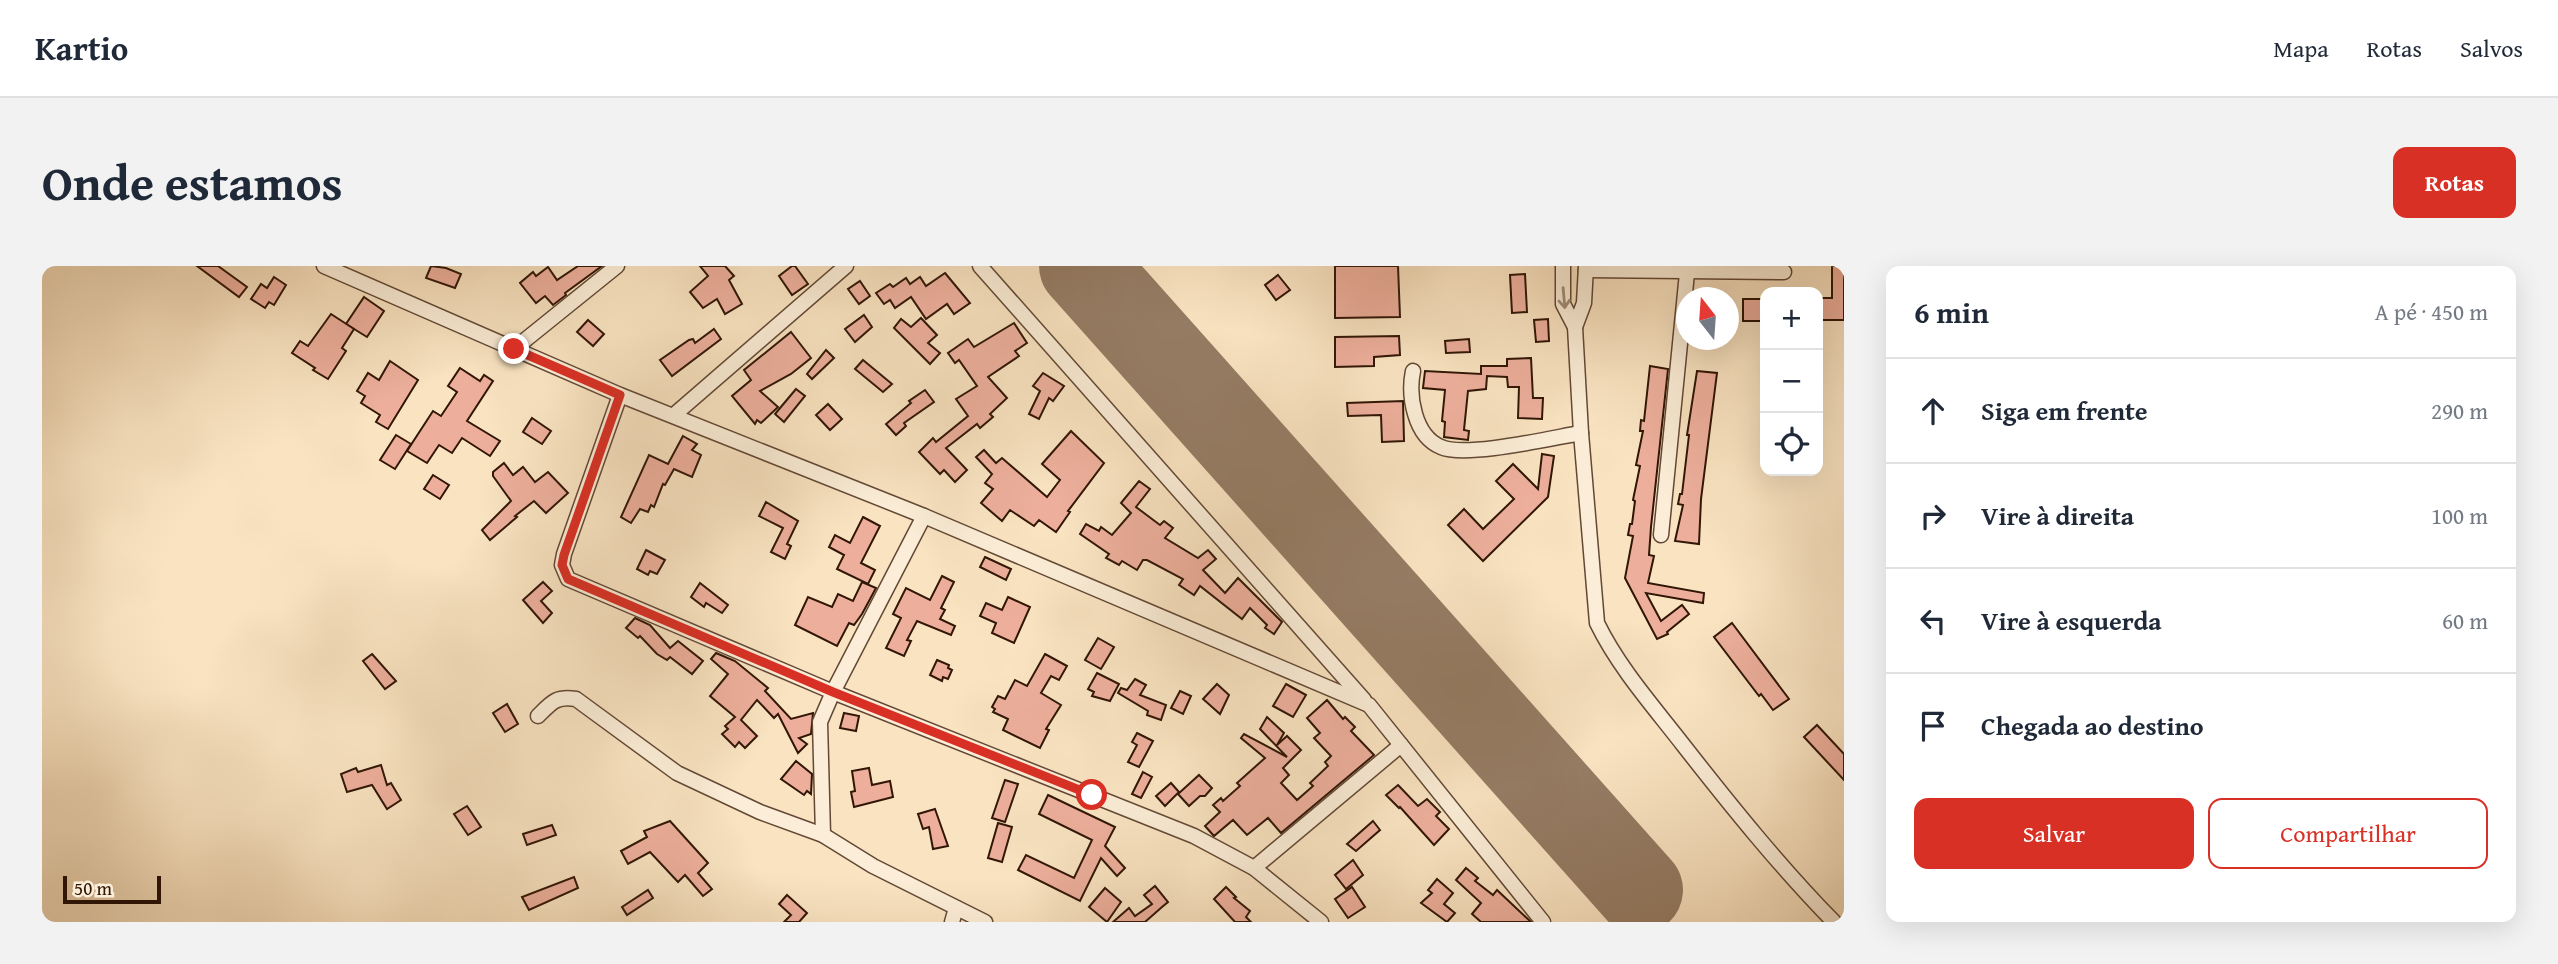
<!DOCTYPE html>
<html lang="pt">
<meta charset="utf-8">
<style>
:root{--surface:#fff;--page:#f2f2f3;--text:#1f2937;--muted:#747a83;--line:#e0e1e3;--accent:#d93025}
body{margin:0;font-family:"Gentium Book Plus",serif;background:var(--page);color:var(--text)}
.controls{position:absolute;right:21px;top:21px;display:grid;overflow:hidden;border-radius:14px;box-shadow:0 7px 28px #0002}
.controls button{width:63px;height:63px;display:grid;place-items:center;padding:0;border:0;border-bottom:2px solid var(--line);background:var(--surface);color:var(--text);font:35px sans-serif}
.compass{position:absolute;left:1634px;top:21px;width:63px;height:63px;border-radius:50%;background:var(--surface);box-shadow:0 7px 28px #0002;rotate:343deg}
.scale{position:absolute;left:21px;bottom:18px;width:98px;box-sizing:border-box;padding-left:7px;border:4px solid #311606;border-top:0;font-size:19px;line-height:24px;white-space:nowrap;color:#311606;-webkit-text-stroke:5px #fbedd7;paint-order:stroke}
.stop{position:absolute;width:21px;height:21px;margin:-16px;border:5px solid #d93025;border-radius:50%;background:#fff}
.stop.end{background:#d93025;border-color:#fff;box-shadow:0 2px 7px #0008}
.list{margin:0;padding:0;list-style:none}
h2{display:flex;justify-content:space-between;align-items:center;height:91px;margin:0;padding:0 28px;font-size:30px}
h2 small{font-size:23px;font-weight:400;color:var(--muted)}
.list li{display:grid;grid-template-columns:46px 1fr auto;gap:21px;align-items:center;box-sizing:border-box;height:105px;padding:0 28px;border-top:2px solid var(--line)}
.list b{display:block;font-size:26px;white-space:nowrap}
.list em{font-size:23px;font-style:normal;color:var(--muted)}
.actions{display:flex;gap:14px;padding:21px 28px}
.actions a{flex:1;padding:16px 0;border:2px solid var(--accent);border-radius:14px;text-align:center;font-size:24px;color:var(--accent)}
.actions .main{background:var(--accent);color:#fff}
.icon{flex:none;width:38px;height:38px;fill:none;stroke:currentColor;stroke-width:2;stroke-linecap:round;stroke-linejoin:round}
.map{position:relative;flex:none;width:1802px;height:656px;overflow:hidden;border-radius:14px}
header{display:flex;align-items:center;gap:42px;box-sizing:border-box;height:98px;padding:0 35px;background:var(--surface);border-bottom:2px solid var(--line)}
header strong{font-size:33px}
nav{display:flex;gap:38px;margin-inline-start:auto;font-size:24px}
.intro{display:flex;align-items:center;justify-content:space-between;box-sizing:border-box;height:168px;padding:0 42px}
h1{margin:0;font-size:49px}
.button{padding:18px 32px;border-radius:14px;background:var(--accent);color:#fff;font-size:24px;font-weight:700}
main{display:flex;gap:42px;padding:0 42px}
aside{flex:1;background:var(--surface);border-radius:14px;box-shadow:0 7px 28px #0002}
.map>svg:first-child{display:block}
.lines{fill:none;stroke-linecap:round;stroke-linejoin:round}
.runway{stroke:#957c64;stroke-width:88}
.building{fill:#edaf9c;stroke:#311606;stroke-width:2}
.minor-casing{stroke:#634935;stroke-width:17}
.minor{stroke:#fbedd7;stroke-width:14}
.oneway{stroke:#a08c79}
.route{stroke:#d93025;stroke-width:9}
</style>
<header>
<strong>Kartio</strong>
<nav><a>Mapa</a><a>Rotas</a><a>Salvos</a></nav>
</header>
<div class="intro"><h1>Onde estamos</h1><a class="button">Rotas</a></div>
<main>
<div class="map">
<svg width="1802" height="656" viewBox="0 0 1802 656">
<rect width="100%" height="100%" fill="#f9e3c1"/>
<filter id="stains"><feTurbulence type="fractalNoise" baseFrequency=".00286" numOctaves="4"/><feColorMatrix values="0 0 0 0 .2 0 0 0 0 .09 0 0 0 0 .02 0 0 0 .5 -.17"/></filter>
<radialGradient id="worn" r=".72"><stop offset=".6" stop-color="#630" stop-opacity="0"/><stop offset="1" stop-color="#630" stop-opacity=".3"/></radialGradient>
<g class="lines">
<polyline class="runway" points="1041,0 1597,624"/>
</g>
<g class="building">
<polygon points="155,0 176,0 205,21 197,31"/>
<polygon points="389,0 404,2 419,8 413,22 384,12"/>
<polygon points="536,0 560,0 523,27 524,29 511,39 503,30 494,37 478,17 491,6 494,10 506,1 515,14"/>
<polygon points="658,0 683,0 692,10 687,14 700,38 683,48 675,33 661,42 648,26 666,10"/>
<polygon points="750,0 753,0 766,18 750,29 737,10"/>
<polygon points="1293,0 1356,0 1358,51 1293,52"/>
<polygon points="1790,0 1802,0 1802,54 1776,54 1776,32 1790,32"/>
<polygon points="903,7 928,37 912,48 905,38 884,53 869,31 853,42 848,34 842,38 834,27 848,18 851,21 864,12 868,18 878,11 884,20"/>
<polygon points="1483,8 1485,46 1470,47 1468,9"/>
<polygon points="1236,9 1248,24 1234,34 1223,19"/>
<polygon points="232,11 244,19 232,39 227,36 223,42 209,33 219,18 225,22"/>
<polygon points="818,15 828,30 817,38 806,23"/>
<polygon points="322,31 342,45 325,71 304,58"/>
<rect x="1701" y="33" width="22" height="22"/>
<polygon points="289,48 312,63 300,82 304,85 286,113 271,104 273,102 250,87 258,75 266,80"/>
<polygon points="822,49 830,61 813,76 803,63"/>
<polygon points="879,52 895,69 886,77 898,87 888,98 852,62 859,53 869,61"/>
<polygon points="1506,53 1507,75 1494,76 1492,54"/>
<polygon points="546,54 562,68 551,80 535,66"/>
<polygon points="972,57 985,77 973,85 977,90 946,111 965,132 948,148 951,151 938,162 935,158 904,182 925,204 913,216 902,204 898,208 877,186 891,172 894,176 926,150 914,133 935,120 917,94 913,97 906,87 926,73 932,81"/>
<polygon points="672,63 679,73 630,110 618,94 647,74 651,73 653,77"/>
<polygon points="749,66 769,92 749,108 718,125 736,141 719,157 715,154 713,158 690,130 709,114 702,104"/>
<polygon points="1357,70 1358,89 1332,91 1332,100 1293,101 1293,71"/>
<polygon points="1427,73 1428,86 1404,87 1403,75"/>
<polygon points="784,84 792,92 770,113 765,108"/>
<polygon points="1489,92 1491,132 1501,132 1500,153 1476,152 1477,121 1466,121 1465,111 1445,110 1444,123 1426,125 1422,164 1427,165 1426,174 1402,171 1403,156 1400,155 1403,124 1381,122 1383,105 1439,108 1439,100 1465,100 1465,93"/>
<polygon points="821,94 850,118 841,126 813,103"/>
<polygon points="348,95 376,114 346,163 334,156 338,149 319,137 323,130 315,125 326,107 337,114"/>
<polygon points="1608,100 1626,103 1609,261 1607,289 1612,290 1606,317 1662,327 1661,337 1604,327 1619,355 1640,339 1647,348 1625,366 1626,368 1615,373 1583,312 1591,270 1586,269 1588,258 1590,258 1593,235 1591,234 1598,200 1594,199 1601,165 1598,165 1599,154 1602,155"/>
<polygon points="418,102 438,115 442,109 451,115 425,155 458,175 448,190 420,172 410,187 397,179 385,197 365,185 391,145 399,150 415,126 406,120"/>
<polygon points="1655,105 1675,107 1659,233 1657,278 1633,275 1641,239 1636,238 1638,228 1640,228 1647,169 1645,169"/>
<polygon points="1001,107 1022,120 1011,135 1007,132 997,153 987,148 998,125 991,120"/>
<polygon points="754,123 763,130 742,156 733,148"/>
<polygon points="883,124 892,136 862,157 864,160 854,169 844,158 869,137 867,135"/>
<polygon points="1361,135 1362,175 1340,176 1339,149 1306,150 1305,137"/>
<polygon points="786,138 800,153 788,164 774,149"/>
<polygon points="490,152 509,165 500,178 481,166"/>
<polygon points="1029,165 1062,197 1026,245 1028,246 1014,266 997,254 992,260 968,244 960,255 939,237 951,223 943,217 950,208 934,191 942,184 954,197 960,192 1005,231 1018,214 1000,198"/>
<polygon points="354,169 369,178 353,203 338,194"/>
<polygon points="641,170 655,178 650,184 659,189 650,211 632,203 623,219 621,218 612,241 609,239 606,246 598,243 589,257 579,251 607,189 626,198"/>
<polygon points="1500,188 1512,190 1506,231 1441,295 1406,259 1422,243 1441,263 1472,233 1454,215 1471,198 1496,223"/>
<polygon points="462,197 471,209 481,201 493,216 506,206 526,227 504,247 492,235 473,250 475,251 448,274 440,264 469,235 451,210 451,206"/>
<polygon points="391,209 407,219 398,233 382,223"/>
<polygon points="1097,215 1108,223 1094,241 1118,259 1122,255 1131,262 1123,272 1156,292 1166,284 1174,293 1161,304 1183,327 1196,312 1240,356 1232,368 1223,362 1225,359 1208,342 1200,353 1158,320 1152,329 1137,319 1141,313 1105,294 1101,294 1095,304 1080,295 1077,299 1064,292 1067,288 1038,268 1044,258 1057,265 1059,261 1070,269 1089,247 1079,237"/>
<polygon points="724,236 756,255 745,278 749,280 743,293 729,286 741,262 717,250"/>
<polygon points="821,251 838,260 819,297 833,304 826,318 795,303 802,289 787,281 793,269 808,277"/>
<polygon points="604,284 623,294 615,308 608,305 606,309 595,303"/>
<polygon points="943,291 969,303 964,314 938,301"/>
<polygon points="900,310 912,316 899,342 903,344 898,353 913,360 909,369 875,355 865,374 869,375 862,390 844,382 859,352 851,348 864,322 888,334"/>
<polygon points="501,316 510,325 499,335 510,347 501,357 481,334"/>
<polygon points="820,316 834,322 820,348 812,359 807,357 795,380 753,359 766,331 790,341 796,328 811,335"/>
<polygon points="658,317 686,339 680,347 664,337 662,341 649,331"/>
<polygon points="966,331 988,341 972,377 950,367 954,357 938,350 944,337 960,344"/>
<polygon points="593,352 608,359 628,382 636,375 661,395 650,408 628,391 625,394 615,388 598,370 596,372 584,362"/>
<polygon points="1690,357 1747,433 1731,444 1719,428 1717,430 1672,371"/>
<polygon points="1056,372 1072,381 1059,403 1043,394"/>
<polygon points="674,387 693,395 726,422 723,425 749,453 771,447 769,468 757,472 765,478 756,487 736,448 732,452 715,434 699,454 715,470 703,482 697,476 693,481 680,468 686,463 683,460 693,451 668,430 686,408 669,393"/>
<polygon points="330,388 354,415 343,423 321,395"/>
<polygon points="1003,388 1025,400 1017,414 1009,410 999,427 1019,439 1004,463 1007,464 998,482 961,464 966,453 951,446 953,443 950,441 956,430 963,433 973,414 985,420"/>
<polygon points="895,394 907,399 906,402 910,404 906,413 901,411 900,415 888,409"/>
<polygon points="1055,407 1077,418 1068,435 1050,430 1052,426 1046,423"/>
<polygon points="1093,413 1104,419 1098,429 1124,439 1119,454 1105,449 1106,445 1076,427 1079,422 1085,424"/>
<polygon points="1175,418 1187,429 1178,448 1161,433"/>
<polygon points="1244,418 1264,429 1251,451 1231,440"/>
<polygon points="1138,425 1149,430 1141,448 1129,442"/>
<polygon points="1285,434 1301,453 1303,451 1313,461 1309,465 1332,489 1239,567 1226,552 1205,569 1191,554 1172,570 1163,560 1178,546 1171,539 1179,532 1181,535 1198,520 1195,517 1223,492 1199,472 1202,468 1245,491 1218,463 1225,451 1242,467 1235,479 1245,470 1259,484 1241,502 1247,509 1239,517 1255,534 1271,520 1268,517 1286,500 1283,496 1289,490 1272,472 1278,467 1265,452"/>
<polygon points="465,438 476,458 463,466 451,447"/>
<polygon points="802,447 817,450 814,465 798,462"/>
<polygon points="1775,459 1802,488 1802,514 1762,471"/>
<polygon points="1095,467 1111,475 1097,501 1086,496 1095,479 1090,476"/>
<polygon points="754,495 770,508 769,528 765,525 762,529 739,513"/>
<polygon points="339,499 345,519 349,517 359,534 345,543 330,519 305,526 299,508 314,502 316,506"/>
<polygon points="827,502 830,519 848,515 851,531 812,541 809,526 813,525 810,505"/>
<polygon points="1101,506 1110,511 1099,532 1090,528"/>
<polygon points="1157,509 1170,522 1163,530 1158,530 1147,540 1136,528"/>
<polygon points="963,514 976,518 963,556 950,552"/>
<polygon points="1129,517 1137,526 1123,540 1114,530"/>
<polygon points="1356,519 1376,540 1385,533 1398,546 1394,550 1407,563 1392,579 1358,541 1357,542 1344,529"/>
<polygon points="1006,529 1073,561 1063,580 1083,602 1075,610 1059,592 1038,635 976,604 984,589 1032,612 1050,574 997,548"/>
<polygon points="425,540 439,561 426,569 412,548"/>
<polygon points="893,543 906,580 891,583 887,561 881,563 876,548"/>
<polygon points="628,555 666,597 656,607 670,623 661,630 643,609 636,616 608,586 586,598 579,585 605,571 602,565"/>
<polygon points="1331,555 1338,564 1314,585 1305,578"/>
<polygon points="956,557 970,561 960,596 946,592"/>
<polygon points="510,559 514,569 485,579 481,568"/>
<polygon points="1311,594 1321,609 1304,623 1293,609"/>
<polygon points="1424,602 1436,612 1433,615 1451,629 1455,624 1489,656 1439,656 1430,648 1439,637 1414,614"/>
<polygon points="532,611 536,622 487,644 480,631"/>
<polygon points="1395,613 1411,627 1402,638 1413,647 1405,656 1379,637 1390,627 1386,624"/>
<polygon points="1113,620 1126,636 1120,641 1103,656 1071,656 1087,642 1093,650 1110,638 1102,629"/>
<polygon points="1184,621 1194,631 1192,632 1208,645 1204,651 1209,656 1193,656 1172,633"/>
<polygon points="1310,621 1323,641 1306,652 1293,633"/>
<polygon points="1063,622 1079,636 1065,656 1047,641"/>
<polygon points="606,624 611,632 585,649 580,641"/>
<polygon points="745,629 765,647 757,656 742,656 749,649 737,638"/>
</g>
<g class="lines">
<defs>
<g id="minor">
<polyline points="282,0 578,129 882,250 1327,439 1501,656"/>
<polyline points="938,0 1322,434"/>
<path d="M1521 0V38L1533 61 1539 167 1555 357C1577 402 1611 440 1642 480 1689 540 1738 601 1792 656"/>
<polyline points="1544,4 1742,6"/>
<polyline points="1533,61 1542,37 1544,0"/>
<polyline points="472,83 575,0"/>
<path d="M1371 105C1366 129 1372 170 1399 181 1424 192 1509 172 1539 167"/>
<polyline points="578,129 522,288 520,299 526,313 791,426 1152,570 1212,602 1279,656"/>
<polyline points="632,149 804,0"/>
<polyline points="1619,269 1645,7"/>
<path d="M496 450C510 436 514 430 534 433L635 507 718 546 781 569 831 600 943 656"/>
<polyline points="781,569 778,456 791,426 882,250"/>
<polyline points="1212,602 1359,479"/>
<polyline points="910,656 914,642"/>
</g>
</defs>
<use href="#minor" class="minor-casing"/>
<use href="#minor" class="minor"/>
</g>
<defs><path id="oneway-shaft" d="M-6 0H5M1.5-3L5.5 0L1.5 3" fill="none" stroke-width="1.6" stroke-linecap="round" stroke-linejoin="round" transform="scale(1.75)"/></defs>
<use class="oneway" href="#oneway-shaft" transform="translate(1522 32) rotate(85)"/>
<g class="lines">
<polyline class="route" points="472,83 578,129 522,289 520,299 526,313 791,426 1050,529"/>
</g>
<rect width="100%" height="100%" filter="url(#stains)"/>
<rect width="100%" height="100%" fill="url(#worn)"/>
</svg>
<div class="controls">
<button>+</button>
<button>−</button>
<button><svg class="icon" aria-label="locate" viewBox="0 0 24 24"><circle cx="12" cy="12" r="6"/><path d="M12 2v4M12 18v4M2 12h4M18 12h4"/></svg></button>
</div>
<svg class="compass" viewBox="-18 -18 36 36"><path d="M0-13l5 13h-10z" fill="#e53935"/><path d="M0 13l5-13h-10z" fill="#747a83"/></svg>
<div class="scale">50 m</div>
<div class="stop" style="left:1050px;top:529px"></div>
<div class="stop end" style="left:472px;top:83px"></div>
</div>
<aside>
<h2>6 min<small>A pé · 450 m</small></h2>
<ul class="list">
<li><svg class="icon" aria-label="ahead" viewBox="0 0 24 24"><path d="M12 20V5M6 11l6-6 6 6"/></svg><div><b>Siga em frente</b></div><em>290 m</em></li>
<li><svg class="icon" aria-label="right" viewBox="0 0 24 24"><path d="M7 20v-9h11M14 6l5 5-5 5"/></svg><div><b>Vire à direita</b></div><em>100 m</em></li>
<li><svg class="icon" aria-label="left" viewBox="0 0 24 24"><path d="M17 20v-9H6M10 6l-5 5 5 5"/></svg><div><b>Vire à esquerda</b></div><em>60 m</em></li>
<li><svg class="icon" aria-label="arrive" viewBox="0 0 24 24"><path d="M6 21V4h12l-3 4 3 4H6"/></svg><div><b>Chegada ao destino</b></div></li>
</ul>
<div class="actions"><a class="main">Salvar</a><a>Compartilhar</a></div>
</aside>
</main>
